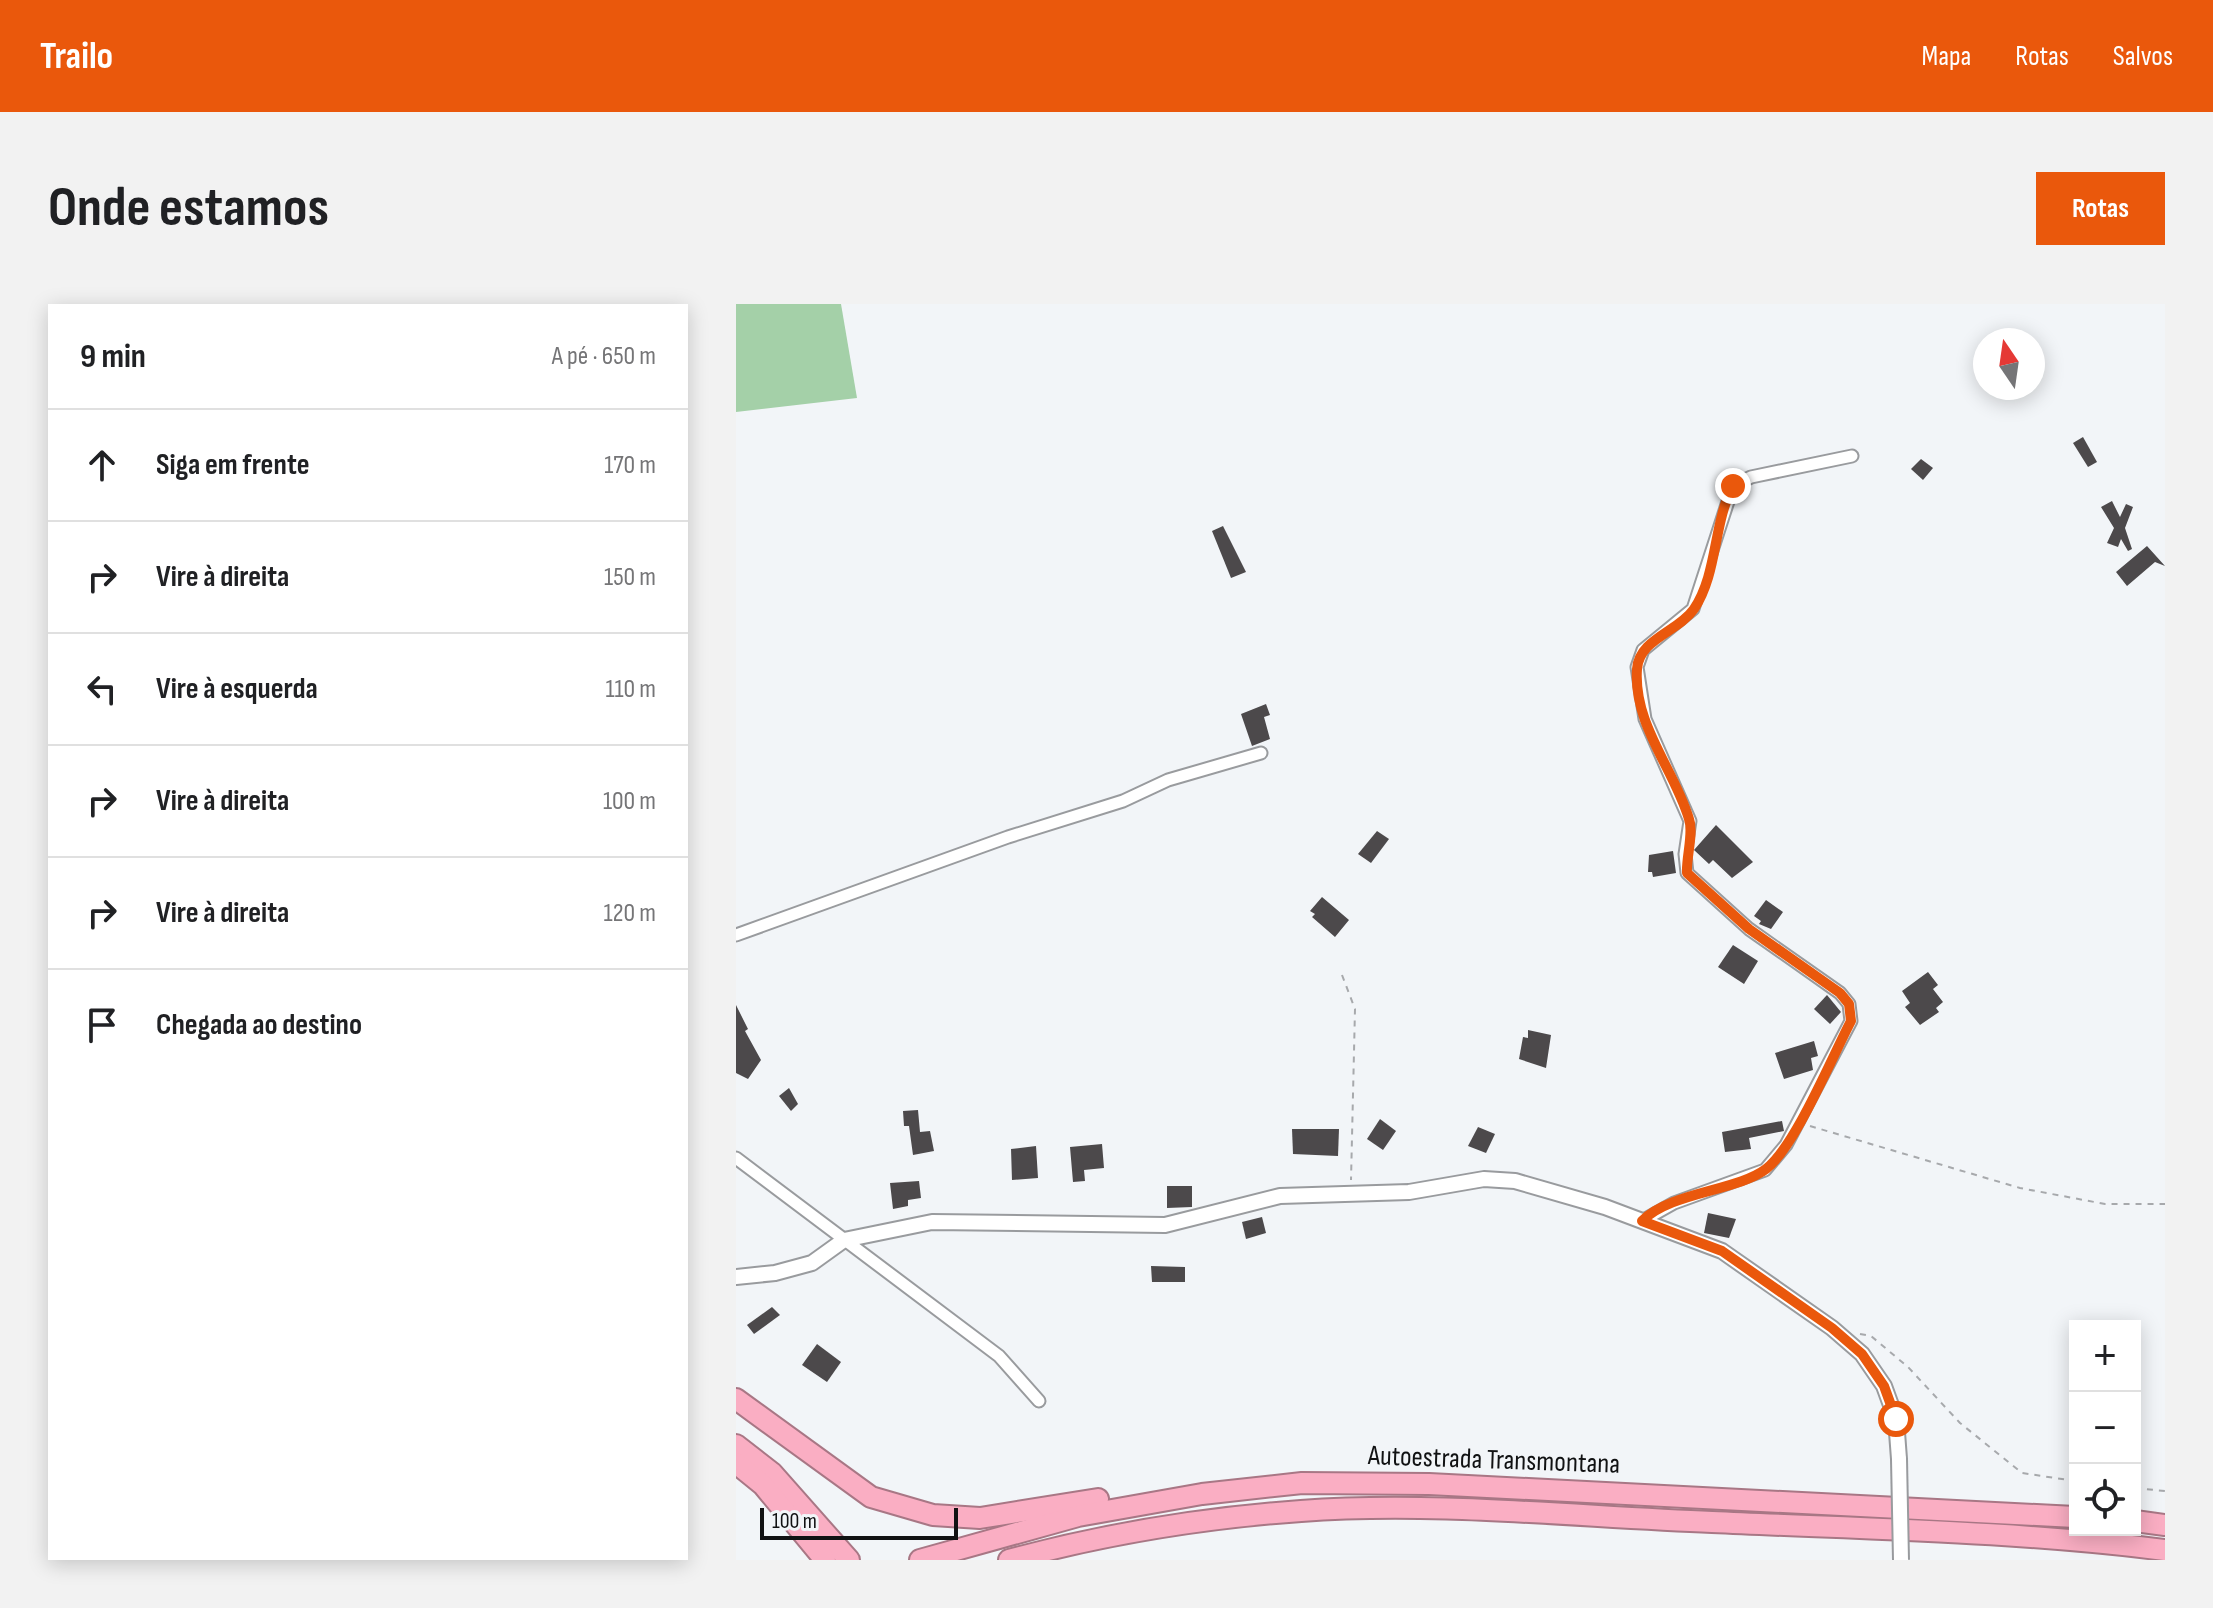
<!DOCTYPE html>
<html lang="pt">
<meta charset="utf-8">
<style>
:root{--surface:#fff;--page:#f2f2f2;--text:#202124;--muted:#757577;--line:#e0e0e0;--accent:#ea580c}
body{margin:0;font-family:"Sofia Sans Condensed",sans-serif;background:var(--page);color:var(--text)}
.controls{position:absolute;right:24px;bottom:24px;display:grid;overflow:hidden;border-radius:0px;box-shadow:0 4px 20px #0003}
.controls button{width:72px;height:72px;display:grid;place-items:center;padding:0;border:0;border-bottom:2px solid var(--line);background:var(--surface);color:var(--text);font:40px sans-serif}
.compass{position:absolute;left:1237px;top:24px;width:72px;height:72px;border-radius:50%;background:var(--surface);box-shadow:0 4px 20px #0003;rotate:347deg}
.scale{position:absolute;left:24px;bottom:20px;width:198px;box-sizing:border-box;padding-left:8px;border:4px solid #111213;border-top:0;font-size:22px;line-height:28px;white-space:nowrap;color:#111213;-webkit-text-stroke:6px #f2f5f8;paint-order:stroke}
.stop{position:absolute;width:24px;height:24px;margin:-18px;border:6px solid #ea580c;border-radius:50%;background:#fff}
.stop.end{background:#ea580c;border-color:#fff;box-shadow:0 2px 8px #0008}
.list{margin:0;padding:0;list-style:none}
h2{display:flex;justify-content:space-between;align-items:center;height:104px;margin:0;padding:0 32px;font-size:34px}
h2 small{font-size:26px;font-weight:400;color:var(--muted)}
.list li{display:grid;grid-template-columns:52px 1fr auto;gap:24px;align-items:center;box-sizing:border-box;height:112px;padding:0 32px;border-top:2px solid var(--line)}
.list b{display:block;font-size:30px;white-space:nowrap}
.list em{font-size:26px;font-style:normal;color:var(--muted)}
.icon{flex:none;width:44px;height:44px;fill:none;stroke:currentColor;stroke-width:2;stroke-linecap:round;stroke-linejoin:round}
.map{position:relative;flex:none;width:1429px;height:1256px;overflow:hidden;border-radius:0px}
header{display:flex;align-items:center;gap:48px;box-sizing:border-box;height:112px;padding:0 40px;background:var(--accent);color:#fff}
header strong{font-size:38px}
nav{display:flex;gap:44px;margin-inline-start:auto;font-size:28px}
.intro{display:flex;align-items:center;justify-content:space-between;box-sizing:border-box;height:192px;padding:0 48px}
h1{margin:0;font-size:56px}
.button{padding:20px 36px;border-radius:0px;background:var(--accent);color:#fff;font-size:28px;font-weight:700}
main{display:flex;gap:48px;padding:0 48px}
aside{flex:1;background:var(--surface);border-radius:0px;box-shadow:0 4px 20px #0003}
.map>svg:first-child{display:block}
.forest{fill:#a4d0a8}
.building{fill:#4c494b}
.lines{fill:none;stroke-linecap:round;stroke-linejoin:round}
.minor-casing{stroke:#999b9e;stroke-width:15}
.tertiary-casing{stroke:#999b9e;stroke-width:18}
.motorway-casing{stroke:#a87785;stroke-width:24}
.path{stroke:#a7a9ac;stroke-width:2;stroke-dasharray:6 6;stroke-linecap:butt}
.minor{stroke:#fff;stroke-width:11}
.tertiary{stroke:#fff;stroke-width:14}
.motorway{stroke:#faaec3;stroke-width:20}
.tertiary-bridge-casing{stroke:#999b9e;stroke-width:18;stroke-linecap:butt}
.tertiary-bridge{stroke:#fff;stroke-width:14}
.route{stroke:#ea580c;stroke-width:10}
.labels{text-anchor:middle;dominant-baseline:central;stroke-width:8;stroke-linejoin:round;paint-order:stroke}
.street-label{font-size:28px;fill:#111213;stroke:#f2f5f8}
</style>
<header>
<strong>Trailo</strong>
<nav><a>Mapa</a><a>Rotas</a><a>Salvos</a></nav>
</header>
<div class="intro"><h1>Onde estamos</h1><a class="button">Rotas</a></div>
<main>
<aside>
<h2>9 min<small>A pé · 650 m</small></h2>
<ul class="list">
<li><svg class="icon" aria-label="ahead" viewBox="0 0 24 24"><path d="M12 20V5M6 11l6-6 6 6"/></svg><div><b>Siga em frente</b></div><em>170 m</em></li>
<li><svg class="icon" aria-label="right" viewBox="0 0 24 24"><path d="M7 20v-9h11M14 6l5 5-5 5"/></svg><div><b>Vire à direita</b></div><em>150 m</em></li>
<li><svg class="icon" aria-label="left" viewBox="0 0 24 24"><path d="M17 20v-9H6M10 6l-5 5 5 5"/></svg><div><b>Vire à esquerda</b></div><em>110 m</em></li>
<li><svg class="icon" aria-label="right" viewBox="0 0 24 24"><path d="M7 20v-9h11M14 6l5 5-5 5"/></svg><div><b>Vire à direita</b></div><em>100 m</em></li>
<li><svg class="icon" aria-label="right" viewBox="0 0 24 24"><path d="M7 20v-9h11M14 6l5 5-5 5"/></svg><div><b>Vire à direita</b></div><em>120 m</em></li>
<li><svg class="icon" aria-label="arrive" viewBox="0 0 24 24"><path d="M6 21V4h12l-3 4 3 4H6"/></svg><div><b>Chegada ao destino</b></div></li>
</ul>
</aside>
<div class="map">
<svg width="1429" height="1256" viewBox="0 0 1429 1256">
<rect width="100%" height="100%" fill="#f2f5f8"/>
<polygon class="forest" points="0,0 105,0 121,94 0,108"/>
<g class="building">
<polygon points="1347,133 1361,158 1352,163 1337,139"/>
<polygon points="1185,155 1197,164 1187,176 1175,165"/>
<polygon points="1376,197 1384,213 1390,200 1397,203 1389,224 1396,245 1392,247 1385,235 1382,243 1371,239 1378,224 1365,203"/>
<polygon points="487,222 510,268 495,274 476,227"/>
<polygon points="1411,242 1429,262 1419,258 1391,282 1380,268"/>
<polygon points="530,400 534,411 528,413 534,435 516,442 505,410"/>
<polygon points="980,521 1017,558 996,574 977,556 973,560 958,546"/>
<polygon points="641,527 653,535 635,559 622,550"/>
<polygon points="937,547 940,569 917,573 916,568 912,568 913,551"/>
<polygon points="586,593 613,616 599,633 576,613 579,610 574,607"/>
<polygon points="1030,596 1047,608 1035,625 1023,620 1025,617 1018,612"/>
<polygon points="997,641 1022,657 1008,680 982,663"/>
<polygon points="1192,668 1202,681 1197,685 1207,698 1200,704 1203,708 1184,721 1169,703 1174,699 1166,687"/>
<polygon points="1091,691 1105,708 1094,720 1078,705"/>
<polygon points="0,701 12,725 9,727 25,756 12,775 0,769"/>
<polygon points="792,726 815,731 810,764 783,755 787,733 792,734"/>
<polygon points="1078,737 1082,752 1075,754 1077,766 1048,775 1039,749"/>
<polygon points="53,784 62,800 55,807 43,792"/>
<polygon points="182,806 184,828 194,827 198,847 177,851 173,822 168,822 167,807"/>
<polygon points="644,815 660,827 647,846 631,835"/>
<polygon points="1046,817 1048,827 1013,834 1015,845 989,848 986,828"/>
<polygon points="742,823 759,830 750,849 732,842"/>
<polygon points="556,825 603,825 602,852 557,850"/>
<polygon points="366,840 368,864 348,866 349,877 337,878 334,843"/>
<polygon points="300,842 302,874 276,876 275,845"/>
<polygon points="183,877 185,894 172,896 172,902 157,905 154,879"/>
<polygon points="431,882 456,882 456,903 431,904"/>
<polygon points="972,909 1000,915 993,934 968,929"/>
<polygon points="526,913 530,929 510,935 506,918"/>
<polygon points="415,962 449,963 449,978 416,978"/>
<polygon points="36,1003 44,1011 18,1030 11,1021"/>
<polygon points="81,1040 105,1058 91,1078 66,1061"/>
</g>
<g class="lines">
<defs>
<g id="minor">
<polyline points="0,631 272,533 387,497 432,476 525,449"/>
<polyline points="0,854 263,1052 303,1097"/>
<polyline points="906,917 938,899 1029,866 1050,841 1115,717 1113,700 1104,689 1013,625 951,569 949,550 954,517 909,415 901,363 907,346 957,305 997,182 1015,173 1116,152"/>
</g>
<polyline id="tertiary" points="0,973 39,969 76,959 108,936 196,918 429,921 544,892 673,888 748,875 779,877 869,903 986,947 1096,1024 1126,1050 1148,1082 1160,1115 1163,1155"/>
<g id="motorway">
<polyline points="0,1095 135,1193 197,1211 244,1214 362,1195"/>
<polyline points="0,1141 36,1169 113,1256"/>
<polyline points="0,1159 27,1181 89,1256"/>
<polyline points="1399,1217 1429,1221"/>
<polyline points="184,1256 342,1212 466,1190 566,1179 693,1180 1339,1213"/>
<path d="M273 1256C369 1230 466 1214 565 1207 698 1197 843 1213 976 1218 1127 1225 1280 1227 1429 1246"/>
</g>
</defs>
<use href="#minor" class="minor-casing"/>
<use href="#tertiary" class="tertiary-casing"/>
<use href="#motorway" class="motorway-casing"/>
<g class="path">
<polyline points="606,671 619,705 615,876"/>
<polyline points="1074,822 1284,884 1369,900 1429,900"/>
<polyline points="1124,1030 1135,1032 1172,1063 1224,1119 1286,1169 1339,1177"/>
<polyline points="1399,1184 1429,1187"/>
</g>
<use href="#minor" class="minor"/>
<use href="#tertiary" class="tertiary"/>
<use href="#motorway" class="motorway"/>
<defs>
<polyline id="tertiary-bridge" points="1163,1155 1165,1256"/>
</defs>
<use href="#tertiary-bridge" class="tertiary-bridge-casing"/>
<use href="#tertiary-bridge" class="tertiary-bridge"/>
</g>
<g class="lines">
<path class="route" d="M997 182C977 219 982 269 958 305 942 328 903 335 901 365 897 420 938 465 953 515 958 529 950 553 951 569L1013 625 1104 689 1113 700 1115 717C1096 753 1059 843 1030 865 1001 887 934 888 906 917L986 947 1096 1024 1126 1050 1148 1082 1160 1115"/>
</g>
<g class="labels">
<g class="street-label">
<text transform="translate(758 1156) rotate(2)">Autoestrada Transmontana</text>
</g>
</g>
</svg>
<div class="controls">
<button>+</button>
<button>−</button>
<button><svg class="icon" aria-label="locate" viewBox="0 0 24 24"><circle cx="12" cy="12" r="6"/><path d="M12 2v4M12 18v4M2 12h4M18 12h4"/></svg></button>
</div>
<svg class="compass" viewBox="-18 -18 36 36"><path d="M0-13l5 13h-10z" fill="#e53935"/><path d="M0 13l5-13h-10z" fill="#757577"/></svg>
<div class="scale">100 m</div>
<div class="stop" style="left:1160px;top:1115px"></div>
<div class="stop end" style="left:997px;top:182px"></div>
</div>
</main>
